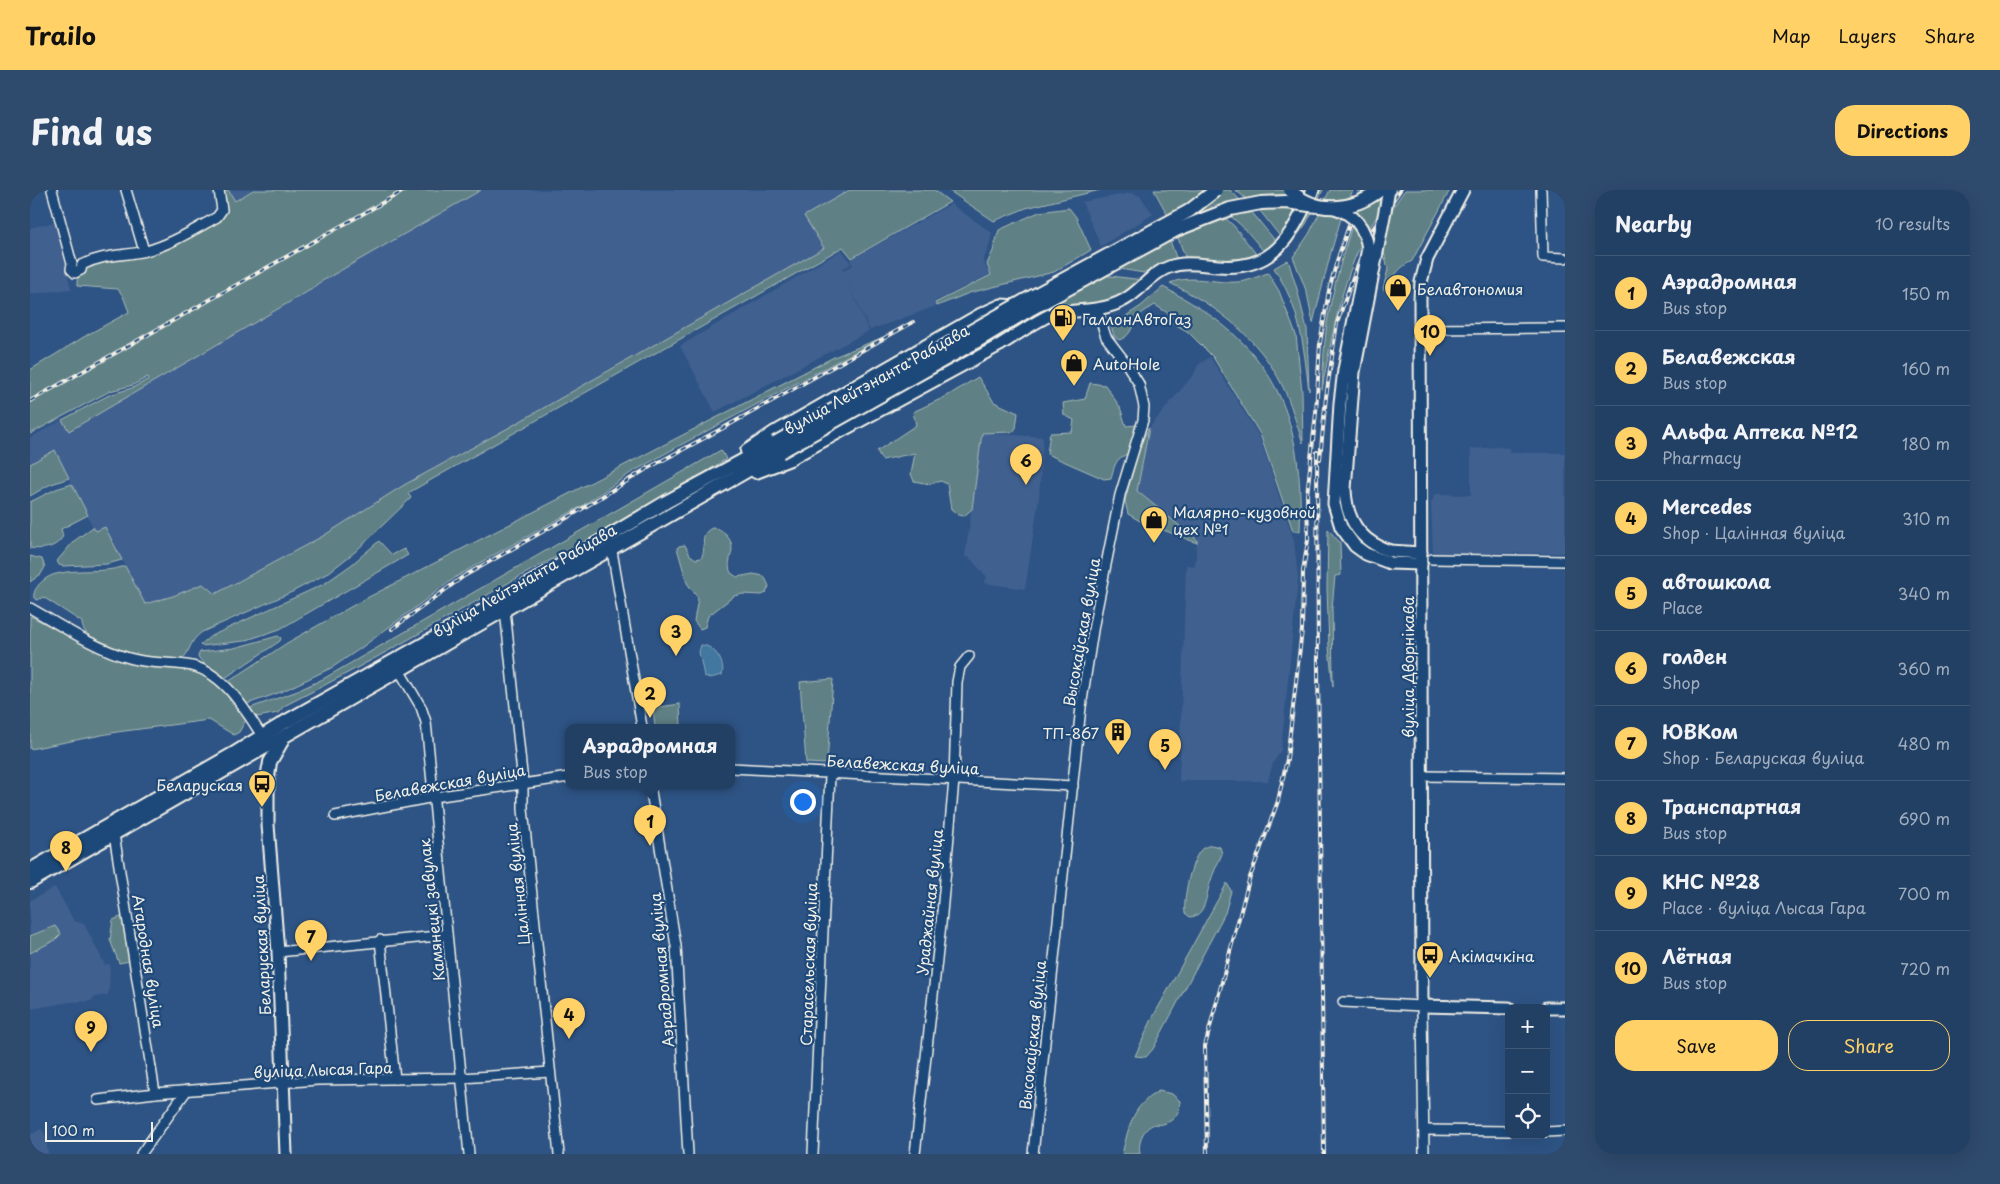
<!DOCTYPE html>
<meta charset="utf-8">
<style>
:root{--surface:#223f64;--page:#2e4a6d;--text:#f1f3f6;--muted:#a2afbf;--line:#3f5878;--accent:#ffd166}
body{margin:0;font-family:"Playpen Sans",sans-serif;background:var(--page);color:var(--text)}
.controls{position:absolute;right:15px;bottom:15px;display:grid;overflow:hidden;border-radius:10px;box-shadow:0 5px 20px #0002}
.controls button{width:45px;height:45px;display:grid;place-items:center;padding:0;border:0;border-bottom:1px solid var(--line);background:var(--surface);color:var(--text);font:25px sans-serif}
.scale{position:absolute;left:15px;bottom:12px;width:108px;box-sizing:border-box;padding-left:5px;border:2px solid #f4f1e8;border-top:0;font-size:14px;line-height:18px;white-space:nowrap;color:#f4f1e8;-webkit-text-stroke:4px #1f4a7a;paint-order:stroke}
.you{position:absolute;left:772px;top:611px;width:18px;height:18px;margin:-12px;border:4px solid #fff;border-radius:50%;background:#1a73e8;box-shadow:0 0 0 8px #1a73e833}
.badge{display:grid;place-items:center;width:32px;height:32px;border-radius:50%;background:var(--accent);color:#111;font-size:16px;font-weight:700}
.pin{position:absolute;translate:-50% -41px;filter:drop-shadow(0 1px 2px #0008)}
.pin::after{content:'';position:absolute;top:26px;width:18px;height:15px;background:inherit;clip-path:polygon(0 0,100% 0,50% 100%)}
.popup{position:absolute;left:535px;top:534px;width:170px;height:65px;box-sizing:border-box;display:grid;place-content:center;border-radius:10px;background:var(--surface);filter:drop-shadow(0 1px 4px #0005);font-size:16px;white-space:nowrap;color:var(--muted)}
.popup b{font-size:19px;color:var(--text)}
.popup::after{content:'';position:absolute;left:50%;top:100%;margin-left:-10px;border:10px solid transparent;border-top-color:var(--surface)}
.list{margin:0;padding:0;list-style:none}
h2{display:flex;justify-content:space-between;align-items:center;height:65px;margin:0;padding:0 20px;font-size:21px}
h2 small{font-size:16px;font-weight:400;color:var(--muted)}
.list li{display:grid;grid-template-columns:32px 1fr auto;gap:15px;align-items:center;box-sizing:border-box;height:75px;padding:0 20px;border-top:1px solid var(--line)}
.list b{display:block;font-size:19px;white-space:nowrap}
.list p{margin:0;font-size:16px;white-space:nowrap;color:var(--muted)}
.list em{font-size:16px;font-style:normal;color:var(--muted)}
.actions{display:flex;gap:10px;padding:15px 20px}
.actions a{flex:1;padding:11px 0;border:1px solid var(--accent);border-radius:20px;text-align:center;font-size:18px;color:var(--accent)}
.actions .main{background:var(--accent);color:#111}
.icon{flex:none;width:28px;height:28px;fill:none;stroke:currentColor;stroke-width:2;stroke-linecap:round;stroke-linejoin:round}
.map{position:relative;flex:none;width:1535px;height:964px;overflow:hidden;border-radius:20px}
header{display:flex;align-items:center;gap:30px;box-sizing:border-box;height:70px;padding:0 25px;background:var(--accent);color:#111}
header strong{font-size:24px}
nav{display:flex;gap:28px;margin-inline-start:auto;font-size:18px}
.intro{display:flex;align-items:center;justify-content:space-between;box-sizing:border-box;height:120px;padding:0 30px}
h1{margin:0;font-size:35px}
.button{padding:12px 22px;border-radius:20px;background:var(--accent);color:#111;font-size:18px;font-weight:700}
main{display:flex;gap:30px;padding:0 30px}
aside{flex:1;background:var(--surface);border-radius:20px;box-shadow:0 5px 20px #0002}
.map>svg:first-child{display:block}
.built{fill:#406190}
.green{fill:#5e8185;stroke:#a9b9b6}
.water{fill:#42779f;stroke:#89a8bc}
.lines{fill:none;stroke-linecap:round;stroke-linejoin:round}
.minor-casing{stroke:#f4f1e8;stroke-width:12}
.major-casing{stroke:#f4f1e8;stroke-width:15}
.highway-casing{stroke:#f4f1e8;stroke-width:16}
.minor{stroke:#1f4a7a;stroke-width:9}
.major{stroke:#1f4a7a;stroke-width:11}
.highway{stroke:#1f4a7a;stroke-width:12}
.rail-casing{stroke:#f4f1e8;stroke-width:4}
.rail{stroke:#1f4a7a;stroke-width:2;stroke-dasharray:5.5;stroke-linecap:butt}
.major-bridge-casing{stroke:#f4f1e8;stroke-width:15;stroke-linecap:butt}
.highway-bridge-casing{stroke:#f4f1e8;stroke-width:16;stroke-linecap:butt}
.major-bridge{stroke:#1f4a7a;stroke-width:11}
.highway-bridge{stroke:#1f4a7a;stroke-width:12}
.labels{text-anchor:middle;dominant-baseline:central;stroke-width:4.5;stroke-linejoin:round;paint-order:stroke}
.poi-label{font-size:15px;fill:#f4f1e8;stroke:#1f4a7a;text-anchor:start}
.street-label{font-size:15px;fill:#f4f1e8;stroke:#1f4a7a}
</style>
<header>
<strong>Trailo</strong>
<nav><a>Map</a><a>Layers</a><a>Share</a></nav>
</header>
<div class="intro"><h1>Find us</h1><a class="button">Directions</a></div>
<main>
<div class="map">
<svg width="1535" height="964" viewBox="0 0 1535 964">
<rect width="100%" height="100%" fill="#2e5485"/>
<filter id="ink" filterUnits="userSpaceOnUse"><feTurbulence type="fractalNoise" baseFrequency=".02" numOctaves="2"/><feDisplacementMap in="SourceGraphic" scale="10" xChannelSelector="R" yChannelSelector="G"/><feConvolveMatrix kernelMatrix="1 2 1 2 8 2 1 2 1" color-interpolation-filters="sRGB"/></filter>
<g filter="url(#ink)">
<g class="built">
<polygon points="198,0 223,0 204,11"/>
<polygon points="451,0 820,0 774,25 794,58 480,237 374,295 293,346 211,391 185,404 173,394 143,406 115,414 75,337 65,341 25,261 0,274 0,248 32,230 39,241 282,99 287,94"/>
<polygon points="1101,3 1110,6 1123,24 1071,56 1052,12"/>
<polygon points="921,14 962,43 958,59 953,71 960,84 904,112 906,116 840,140 814,84 839,141 685,222 650,156 812,60 821,74 812,79 812,81 823,75 820,70"/>
<polygon points="25,32 41,99 0,104 0,38"/>
<polygon points="1180,167 1229,246 1264,351 1268,389 1251,560 1243,573 1238,591 1149,591 1156,375 1165,376 1167,350 1107,301 1119,238 1164,184 1168,175"/>
<polygon points="952,243 1013,247 1009,307 995,399 954,393 957,387 939,367 935,367"/>
<polygon points="1468,257 1479,258 1479,263 1535,263 1535,363 1403,363 1401,312 1403,310 1404,304 1441,305 1441,259"/>
<polygon points="25,697 44,731 54,734 75,775 80,774 79,799 78,805 64,807 61,811 40,812 0,819 0,711"/>
<polygon points="11,939 16,946 18,964 0,964 0,945"/>
</g>
<g class="green">
<path d="M198 0 205 11 223 0H451L287 94 282 99 39 241 32 230 79 205 102 198 119 189 118 187 103 195 80 201 0 244V180L57 145 99 122 93 106 88 99 47 96C46 87 52 80 60 75 68 69 107 67 120 64 134 61 188 37 194 25 198 17 196 10 194 2Z"/>
<path d="M820 0H904L920 12 822 68 813 57 378 303 381 308 326 361 298 383 262 402 172 442C158 452 161 462 152 469 132 473 50 457 52 432L13 407 8 410 4 408C2 398 16 386 26 384 49 378 73 384 95 376L115 414 143 406 173 394 185 404 293 346 374 295 480 237 794 58 774 26Z"/>
<polygon points="918,0 1070,0 996,18 964,31"/>
<path d="M1124 0H1200L1220 20 1247 53 1234 62C1214 36 1202 25 1174 9L1204 36 1227 65 1210 71 1156 69 1143 35Z"/>
<polygon points="1205,0 1278,0 1252,49 1227,17"/>
<polygon points="1287,0 1293,0 1276,34 1260,55 1272,37"/>
<polygon points="1300,0 1323,0 1317,14 1293,14"/>
<path d="M1334 0H1366C1359 10 1350 21 1344 31 1313 79 1302 145 1292 200 1293 176 1294 151 1298 127 1306 84 1320 41 1334 0Z"/>
<path d="M1375 0H1420L1382 71C1368 78 1364 85 1358 100L1353 99 1358 79 1353 58 1360 21Z"/>
<polygon points="1039,18 1046,27 1061,60 1024,82 939,103 907,116 905,113 961,85 957,74 963,61 969,40 1009,22"/>
<polygon points="1291,20 1312,25 1301,62 1283,133 1277,103 1263,67 1279,44"/>
<polygon points="1139,48 1147,70 1120,84 1084,78"/>
<path d="M1258 70 1267 99 1277 139 1279 201C1273 153 1271 120 1244 78Z"/>
<path d="M1238 83 1249 101 1266 145 1272 202 1273 253C1266 234 1261 212 1252 195 1228 147 1187 116 1140 93 1164 83 1190 96 1215 91 1223 89 1231 85 1238 83Z"/>
<polygon points="1073,85 1113,90 1087,109 1059,116 1024,114 1023,112"/>
<path d="M1133 97C1242 153 1274 220 1270 341H1263L1230 244 1183 167 1157 141 1137 130 1139 124 1125 115C1120 118 1114 121 1110 125 1101 134 1103 146 1089 150L1084 146 1081 136 1111 116Z"/>
<polygon points="851,148 647,257 599,284 552,316 453,371 426,387 331,458 303,477 251,502 217,514 198,492 257,453 331,411 804,167"/>
<polygon points="948,187 964,212 988,223 986,238 983,242 952,243 942,319 934,326 929,325 921,319 917,294 911,291 899,294 884,291 881,284 885,263 852,270 847,261 886,235 883,222 917,206"/>
<path d="M1060 193 1075 195 1090 217 1096 236 1107 235 1101 263C1086 267 1085 274 1081 288L1074 289 1017 264 1020 243 1042 242 1044 230 1034 225 1033 213 1055 209Z"/>
<polygon points="1119,238 1107,301 1167,350 1167,353 1110,331 1098,324 1095,311 1099,295 1112,250"/>
<polygon points="25,260 39,288 19,295 0,306 0,274"/>
<path d="M691 260 696 269C630 313 559 349 489 387 411 431 334 476 254 516L248 523 227 527 220 518 265 502 293 489Z"/>
<path d="M42 294 58 325 31 339 33 346C27 358 12 360 0 358V312L26 299Z"/>
<polygon points="63,337 66,341 75,337 92,370 77,374 33,376 29,375 27,371 44,351"/>
<path d="M682 338C688 338 691 341 696 345 710 360 694 369 701 383L707 387 723 384 734 386 739 396 736 403 732 405 712 404 704 406 678 426 675 437 670 439 664 431 668 408 657 393 647 358 649 356 655 355 660 365 666 369 671 368C678 357 667 345 682 338Z"/>
<polygon points="1298,339 1310,353 1311,385 1305,386 1302,418 1303,497 1299,457 1297,398"/>
<polygon points="349,351 362,365 374,359 378,365 250,439 214,451 172,456 170,455 181,446 294,394 321,375"/>
<polygon points="0,366 12,369 15,377 11,384 0,392"/>
<polygon points="0,426 84,468 120,476 168,481 186,492 216,530 209,542 204,545 179,530 87,542 0,559"/>
<path d="M248 446 251 448 250 451 195 488C187 480 172 476 168 466L170 462 204 458Z"/>
<polygon points="803,489 797,574 776,573 770,492"/>
<polygon points="650,514 651,537 625,537 623,518"/>
<path d="M1181 655 1190 657 1192 664C1188 673 1183 683 1180 693 1176 705 1176 726 1160 727L1155 723C1153 709 1161 667 1173 658 1175 657 1178 656 1181 655Z"/>
<polygon points="1197,693 1201,701 1195,723 1123,859 1116,867 1105,866 1123,827"/>
<polygon points="93,726 100,771 89,773 80,750 83,730"/>
<polygon points="25,736 31,744 25,750 0,763 0,746"/>
<path d="M1129 901 1142 904 1150 911C1150 922 1145 931 1133 934 1130 935 1127 934 1125 934 1112 938 1108 953 1110 964H1092C1099 937 1102 915 1129 901Z"/>
</g>
<path class="water" d="M671 455C684 455 696 473 692 485L680 488 674 486 669 462Z"/>
<g class="lines">
<defs>
<g id="minor">
<polyline points="22,0 42,74 41,79 45,83 51,80 52,75"/>
<polyline points="96,0 114,61"/>
<polyline points="1511,0 1513,67 1535,68"/>
<path d="M52 75C73 64 94 66 116 61 139 55 160 42 180 31L187 27 192 20 189 0"/>
<polyline points="1390,139 1535,138"/>
<polyline points="581,355 612,537"/>
<polyline points="1402,369 1535,371"/>
<path d="M0 418C32 436 64 458 99 468 118 474 137 472 156 475 192 479 214 518 232 546"/>
<polyline points="475,420 493,593 493,619 529,964"/>
<polyline points="369,480 391,517 396,532 439,964"/>
<polyline points="701,578 1043,596"/>
<polyline points="1392,586 1535,588"/>
<polyline points="620,595 646,756 658,964"/>
<polyline points="305,626 404,607 539,587"/>
<polyline points="84,644 125,903"/>
<polyline points="350,750 365,889"/>
<polyline points="248,762 417,745"/>
<polyline points="1313,812 1392,816 1394,964"/>
<polyline points="68,910 125,903 287,890 432,888 520,882"/>
<polyline points="1394,940 1479,941"/>
<polyline points="1516,942 1535,941"/>
<polyline points="111,964 157,900"/>
<polyline points="783,964 800,585"/>
<polyline points="885,964 911,734 924,590 927,492 930,477 939,466"/>
<polyline points="1003,964 1051,517 1064,434 1090,305 1113,230 1114,217 1109,194 1096,173 1076,147 1067,119"/>
</g>
<g id="major">
<polyline points="1433,0 1397,69 1391,92 1390,109 1392,816 1479,818"/>
<polyline points="745,242 951,124 971,115 988,116"/>
<path d="M760 269 970 155C988 144 1004 132 1024 123 1047 120 1073 122 1094 110 1111 101 1121 83 1139 77 1155 71 1172 75 1188 76 1246 81 1261 45 1283 0"/>
<polyline points="1360,361 1391,363"/>
<polyline points="1360,373 1391,374"/>
<polyline points="238,579 238,635 248,762 256,964"/>
<polyline points="1516,818 1535,818"/>
</g>
<g id="highway">
<polyline points="717,261 745,242"/>
<polyline points="726,282 760,269"/>
<polyline points="238,587 240,572 252,551"/>
<polyline points="0,680 203,564 255,532 472,410 636,312 745,253"/>
<polyline points="0,692 750,262"/>
</g>
</defs>
<use href="#minor" class="minor-casing"/>
<use href="#major" class="major-casing"/>
<use href="#highway" class="highway-casing"/>
<use href="#minor" class="minor"/>
<use href="#major" class="major"/>
<use href="#highway" class="highway"/>
<defs>
<g id="rail">
<polyline points="0,211 375,0"/>
<polyline points="1287,262 1288,479 1294,964"/>
<polyline points="1290,269 1296,207 1307,133 1323,87 1343,39 1370,0"/>
<polyline points="362,439 434,386 542,325 618,278 695,237 883,132"/>
<polyline points="1177,964 1175,856 1219,690 1248,611 1257,569 1272,440 1273,381 1278,350 1277,305 1286,223 1290,153 1299,100 1307,71 1331,0"/>
</g>
</defs>
<use href="#rail" class="rail-casing"/>
<use href="#rail" class="rail"/>
<defs>
<g id="major-bridge">
<path d="M1359 0 1324 182 1315 299C1316 330 1331 352 1360 361"/>
<path d="M1305 18C1324 24 1335 38 1338 58L1314 180 1310 213 1304 314 1311 337 1325 356 1336 364 1360 373"/>
</g>
<g id="highway-bridge">
<path d="M1260 0C1286 25 1323 21 1350 0"/>
<polyline points="745,253 994,111 1159,21 1186,0"/>
<polyline points="750,262 942,154 999,120 1146,40 1200,19 1231,13 1256,12 1287,16"/>
</g>
</defs>
<use href="#major-bridge" class="major-bridge-casing"/>
<use href="#highway-bridge" class="highway-bridge-casing"/>
<use href="#major-bridge" class="major-bridge"/>
<use href="#highway-bridge" class="highway-bridge"/>
</g>
</g>
<defs>
<symbol id="shop-pin" viewBox="-11 -11 22 30"><path d="M0 17L-7.5 6A9.5 9.5 0 1 1 7.5 6Z" fill="#ffd166" stroke="#1f4a7a"/><path d="M-5-2.5h2.3a2.7 3.5 0 0 1 5.4 0H5L5.5 6h-11ZM-1.5-2.5h3a1.5 2.3 0 0 0-3 0Z" fill="#111"/></symbol>
<symbol id="fuel-pin" viewBox="-11 -11 22 30"><path d="M0 17L-7.5 6A9.5 9.5 0 1 1 7.5 6Z" fill="#ffd166" stroke="#1f4a7a"/><path d="M-5.5-6h7V0h2V4h1.3V-2.5L3-4.5l.8-.8L6-3V5H2.5V1h-1V6h-7ZM-4.2-4.7v3.2H.2V-4.7Z" fill="#111"/></symbol>
<symbol id="building-pin" viewBox="-11 -11 22 30"><path d="M0 17L-7.5 6A9.5 9.5 0 1 1 7.5 6Z" fill="#ffd166" stroke="#1f4a7a"/><path d="M-4-6H4V6H1V3H-1V6H-4ZM-2.5-4.3h1.7v1.8h-1.7ZM.8-4.3h1.7v1.8H.8ZM-2.5-1h1.7V.8h-1.7ZM.8-1h1.7V.8H.8Z" fill="#111"/></symbol>
<symbol id="bus-pin" viewBox="-11 -11 22 30"><path d="M0 17L-7.5 6A9.5 9.5 0 1 1 7.5 6Z" fill="#ffd166" stroke="#1f4a7a"/><path d="M-5-6H5V4H4V6H2V4H-2V6H-4V4H-5ZM-3.5-4V0h7V-4ZM-3.5 1.2v1.5H-2V1.2ZM2 1.2v1.5H3.5V1.2Z" fill="#111"/></symbol>
</defs>
<g fill-rule="evenodd">
<use href="#shop-pin" x="1352" y="82" width="32" height="43"/>
<use href="#fuel-pin" x="1017" y="112" width="32" height="43"/>
<use href="#shop-pin" x="1028" y="157" width="32" height="43"/>
<use href="#shop-pin" x="1108" y="314" width="32" height="43"/>
<use href="#building-pin" x="1072" y="526" width="32" height="43"/>
<use href="#bus-pin" x="216" y="578" width="32" height="43"/>
<use href="#bus-pin" x="1384" y="749" width="32" height="43"/>
</g>
<g class="labels">
<g class="poi-label">
<text x="1387" y="98">Белавтономия</text>
<text x="1052" y="128">ГаллонАвтоГаз</text>
<text x="1063" y="173">AutoHole</text>
<text x="1143" y="321">Малярно-кузовной<tspan x="1143" dy="17">цех №1</tspan></text>
<text x="1069" y="542" text-anchor="end">ТП-867</text>
<text x="213" y="594" text-anchor="end">Беларуская</text>
<text x="1419" y="765">Акімачкіна</text>
</g>
<g class="street-label">
<text transform="translate(846 189) rotate(-29)">вуліца Лейтэнанта Рабцава</text>
<text transform="translate(494 390) rotate(-30)">вуліца Лейтэнанта Рабцава</text>
<text transform="translate(1051 442) rotate(-80)">Высокаўская вуліца</text>
<text transform="translate(1377 477) rotate(-90)">вуліца Дворнікава</text>
<text transform="translate(873 574) rotate(3)">Белавежская вуліца</text>
<text transform="translate(420 592) rotate(-10)">Белавежская вуліца</text>
<text transform="translate(487 694) rotate(-96)">Цалінная вуліца</text>
<text transform="translate(899 712) rotate(-84)">Ураджайная вуліца</text>
<text transform="translate(401 720) rotate(-96)">Камянецкі завулак</text>
<text transform="translate(231 755) rotate(-93)">Беларуская вуліца</text>
<text transform="translate(119 771) rotate(81)">Агародная вуліца</text>
<text transform="translate(778 774) rotate(-88)">Старасельская вуліца</text>
<text transform="translate(631 780) rotate(-95)">Аэрадромная вуліца</text>
<text transform="translate(1002 845) rotate(-84)">Высокаўская вуліца</text>
<text transform="translate(293 879) rotate(-2)">вуліца Лысая Гара</text>
</g>
</g>
</svg>
<div class="controls">
<button>+</button>
<button>−</button>
<button><svg class="icon" aria-label="locate" viewBox="0 0 24 24"><circle cx="12" cy="12" r="6"/><path d="M12 2v4M12 18v4M2 12h4M18 12h4"/></svg></button>
</div>
<div class="scale">100 m</div>
<div class="you"></div>
<div class="pin badge" style="left:620px;top:656px">1</div>
<div class="popup"><b>Аэрадромная</b>Bus stop</div>
<div class="pin badge" style="left:620px;top:528px">2</div>
<div class="pin badge" style="left:646px;top:466px">3</div>
<div class="pin badge" style="left:539px;top:849px">4</div>
<div class="pin badge" style="left:1135px;top:580px">5</div>
<div class="pin badge" style="left:996px;top:295px">6</div>
<div class="pin badge" style="left:281px;top:771px">7</div>
<div class="pin badge" style="left:36px;top:682px">8</div>
<div class="pin badge" style="left:61px;top:862px">9</div>
<div class="pin badge" style="left:1400px;top:166px">10</div>
</div>
<aside>
<h2>Nearby<small>10 results</small></h2>
<ul class="list">
<li><span class="badge">1</span><div><b>Аэрадромная</b><p>Bus stop</p></div><em>150 m</em></li>
<li><span class="badge">2</span><div><b>Белавежская</b><p>Bus stop</p></div><em>160 m</em></li>
<li><span class="badge">3</span><div><b>Альфа Аптека №12</b><p>Pharmacy</p></div><em>180 m</em></li>
<li><span class="badge">4</span><div><b>Mercedes</b><p>Shop · Цалінная вуліца</p></div><em>310 m</em></li>
<li><span class="badge">5</span><div><b>автошкола</b><p>Place</p></div><em>340 m</em></li>
<li><span class="badge">6</span><div><b>голден</b><p>Shop</p></div><em>360 m</em></li>
<li><span class="badge">7</span><div><b>ЮВКом</b><p>Shop · Беларуская вуліца</p></div><em>480 m</em></li>
<li><span class="badge">8</span><div><b>Транспартная</b><p>Bus stop</p></div><em>690 m</em></li>
<li><span class="badge">9</span><div><b>КНС №28</b><p>Place · вуліца Лысая Гара</p></div><em>700 m</em></li>
<li><span class="badge">10</span><div><b>Лётная</b><p>Bus stop</p></div><em>720 m</em></li>
</ul>
<div class="actions"><a class="main">Save</a><a>Share</a></div>
</aside>
</main>
